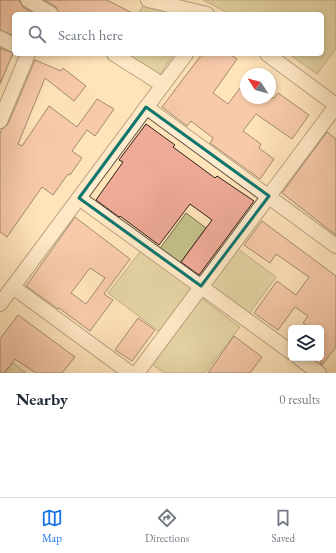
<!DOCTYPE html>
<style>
:root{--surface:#fff;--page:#f6f6f7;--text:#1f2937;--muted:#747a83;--line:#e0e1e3;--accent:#1a73e8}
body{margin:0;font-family:"EB Garamond",serif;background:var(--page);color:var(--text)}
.controls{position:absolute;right:12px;bottom:12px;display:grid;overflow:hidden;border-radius:6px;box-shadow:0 2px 6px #0003}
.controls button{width:36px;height:36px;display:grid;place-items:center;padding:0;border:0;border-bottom:1px solid var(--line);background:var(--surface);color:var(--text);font:20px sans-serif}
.compass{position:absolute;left:240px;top:68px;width:36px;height:36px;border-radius:50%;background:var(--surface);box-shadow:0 2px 6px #0003;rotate:306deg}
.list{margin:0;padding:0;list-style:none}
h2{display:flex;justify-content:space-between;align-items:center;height:52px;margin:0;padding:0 16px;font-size:17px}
h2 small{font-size:13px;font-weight:400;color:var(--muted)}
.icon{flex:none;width:22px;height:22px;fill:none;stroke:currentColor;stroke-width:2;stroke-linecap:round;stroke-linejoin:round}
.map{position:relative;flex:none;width:336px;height:373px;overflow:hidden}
.search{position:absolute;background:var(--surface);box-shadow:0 2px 6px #0003;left:12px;right:12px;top:12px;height:44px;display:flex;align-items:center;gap:10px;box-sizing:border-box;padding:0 14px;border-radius:6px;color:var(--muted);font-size:15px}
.sheet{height:124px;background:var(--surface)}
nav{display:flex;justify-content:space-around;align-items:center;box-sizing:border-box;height:56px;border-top:1px solid var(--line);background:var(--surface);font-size:11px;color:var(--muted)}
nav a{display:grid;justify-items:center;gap:2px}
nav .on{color:var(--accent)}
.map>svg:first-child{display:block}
.green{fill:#c6c28b;stroke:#7a7251}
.building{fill:#f0ab98;stroke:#2e2117;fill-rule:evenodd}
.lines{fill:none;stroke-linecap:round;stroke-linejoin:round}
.minor-casing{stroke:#625240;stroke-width:16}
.minor{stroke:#ffedd2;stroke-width:14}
.marked{fill:none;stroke:#0f766e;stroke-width:3;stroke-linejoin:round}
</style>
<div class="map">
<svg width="336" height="373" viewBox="0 0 336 373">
<rect width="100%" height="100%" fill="#ffe3b9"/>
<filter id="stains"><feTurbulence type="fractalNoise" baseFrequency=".005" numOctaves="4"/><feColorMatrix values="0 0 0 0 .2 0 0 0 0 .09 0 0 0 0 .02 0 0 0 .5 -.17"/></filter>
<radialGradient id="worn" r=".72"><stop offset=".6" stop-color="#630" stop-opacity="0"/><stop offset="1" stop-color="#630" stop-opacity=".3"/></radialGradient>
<g class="green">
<polygon points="203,0 336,0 336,49 317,74 289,54 322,54 322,14 229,14 221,9"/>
<polygon points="143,6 175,14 138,14"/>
<polygon points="127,54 174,54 159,76"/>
<polygon points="186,213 206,228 178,266 158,251"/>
<polygon points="234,246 276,277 247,317 205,285"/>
<polygon points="143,248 196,287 161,333 108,293"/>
<polygon points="199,296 240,327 205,373 164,373 150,363"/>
<polygon points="13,363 26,373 5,373"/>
</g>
<g class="building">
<polygon points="0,0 19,0 23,7 35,14 14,14 14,36 0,30"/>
<polygon points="44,0 107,0 134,14 59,14 56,7"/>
<polygon points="0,48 13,53 0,84"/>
<polygon points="202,54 230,54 237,59 213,93 228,104 246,80 246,98 274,98 278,93 309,115 292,139 256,114 243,131 261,144 259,148 274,159 260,179 210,143 213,138 191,121 187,126 162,107"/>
<polygon points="35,60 61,71 63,68 86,86 74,101 45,78 18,144 22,146 49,106 77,127 97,99 114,109 95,136 87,130 72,151 82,158 70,175 68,174 53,195 42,187 7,237 0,232 0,133 2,129 8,124"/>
<polygon points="146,124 175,145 173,147 215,178 217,176 254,201 199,275 181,262 212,220 190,204 159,245 120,216 119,217 96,200 123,162 119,160"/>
<polygon points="327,132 336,139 336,235 282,193"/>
<path d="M75 217 130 259 104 294 113 300 90 331 59 308 58 309 26 286ZM90 268 105 278 86 304 71 293Z"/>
<polygon points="262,221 336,276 336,347 322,365 321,364 321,328 311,328 303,323 308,316 295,307 278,330 254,313 277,281 296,295 309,277 276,254 270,263 244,245"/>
<polygon points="18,315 75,357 62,373 36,373 15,359 4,373 0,373 0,339"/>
<polygon points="138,318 155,330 132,361 115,350"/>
<polygon points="234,336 262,357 250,373 208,373"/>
</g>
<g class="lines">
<defs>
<g id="minor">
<polyline points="28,0 51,14"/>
<polyline points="148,0 207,14"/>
<polyline points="0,38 14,45"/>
<polyline points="114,54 163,85"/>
<polyline points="267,54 336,105"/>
<polyline points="146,107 336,246"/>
<polyline points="0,121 28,54"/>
<polyline points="79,198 291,352"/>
<polyline points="13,287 130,373"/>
<polyline points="0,304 186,54"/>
<polyline points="299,358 319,373"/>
<polyline points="137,373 336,106"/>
</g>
</defs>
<use href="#minor" class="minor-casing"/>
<use href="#minor" class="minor"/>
</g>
<path d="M0 0H336V373H0ZM146 107 269 196 201 286 79 198Z" fill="#ffe3b9" fill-opacity=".55" fill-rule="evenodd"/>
<path class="marked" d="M146 107 269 196 201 286 79 198Z"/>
<rect width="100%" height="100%" filter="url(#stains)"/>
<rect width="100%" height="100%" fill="url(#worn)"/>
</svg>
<div class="controls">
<button><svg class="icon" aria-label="layers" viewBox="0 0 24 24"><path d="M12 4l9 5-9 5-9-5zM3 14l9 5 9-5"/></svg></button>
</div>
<svg class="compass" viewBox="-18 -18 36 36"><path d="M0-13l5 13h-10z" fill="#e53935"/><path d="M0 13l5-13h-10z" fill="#747a83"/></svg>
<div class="search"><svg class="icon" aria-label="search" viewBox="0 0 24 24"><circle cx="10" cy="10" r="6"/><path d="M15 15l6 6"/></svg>Search here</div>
</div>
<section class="sheet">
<h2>Nearby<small>0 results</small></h2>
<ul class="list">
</ul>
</section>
<nav>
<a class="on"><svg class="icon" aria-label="map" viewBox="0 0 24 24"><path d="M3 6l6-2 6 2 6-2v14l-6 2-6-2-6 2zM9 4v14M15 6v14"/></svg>Map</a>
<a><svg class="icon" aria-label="directions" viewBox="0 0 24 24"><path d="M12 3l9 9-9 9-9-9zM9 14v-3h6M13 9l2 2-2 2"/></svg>Directions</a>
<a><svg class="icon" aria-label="saved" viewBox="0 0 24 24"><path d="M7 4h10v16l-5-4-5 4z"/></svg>Saved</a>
</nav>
